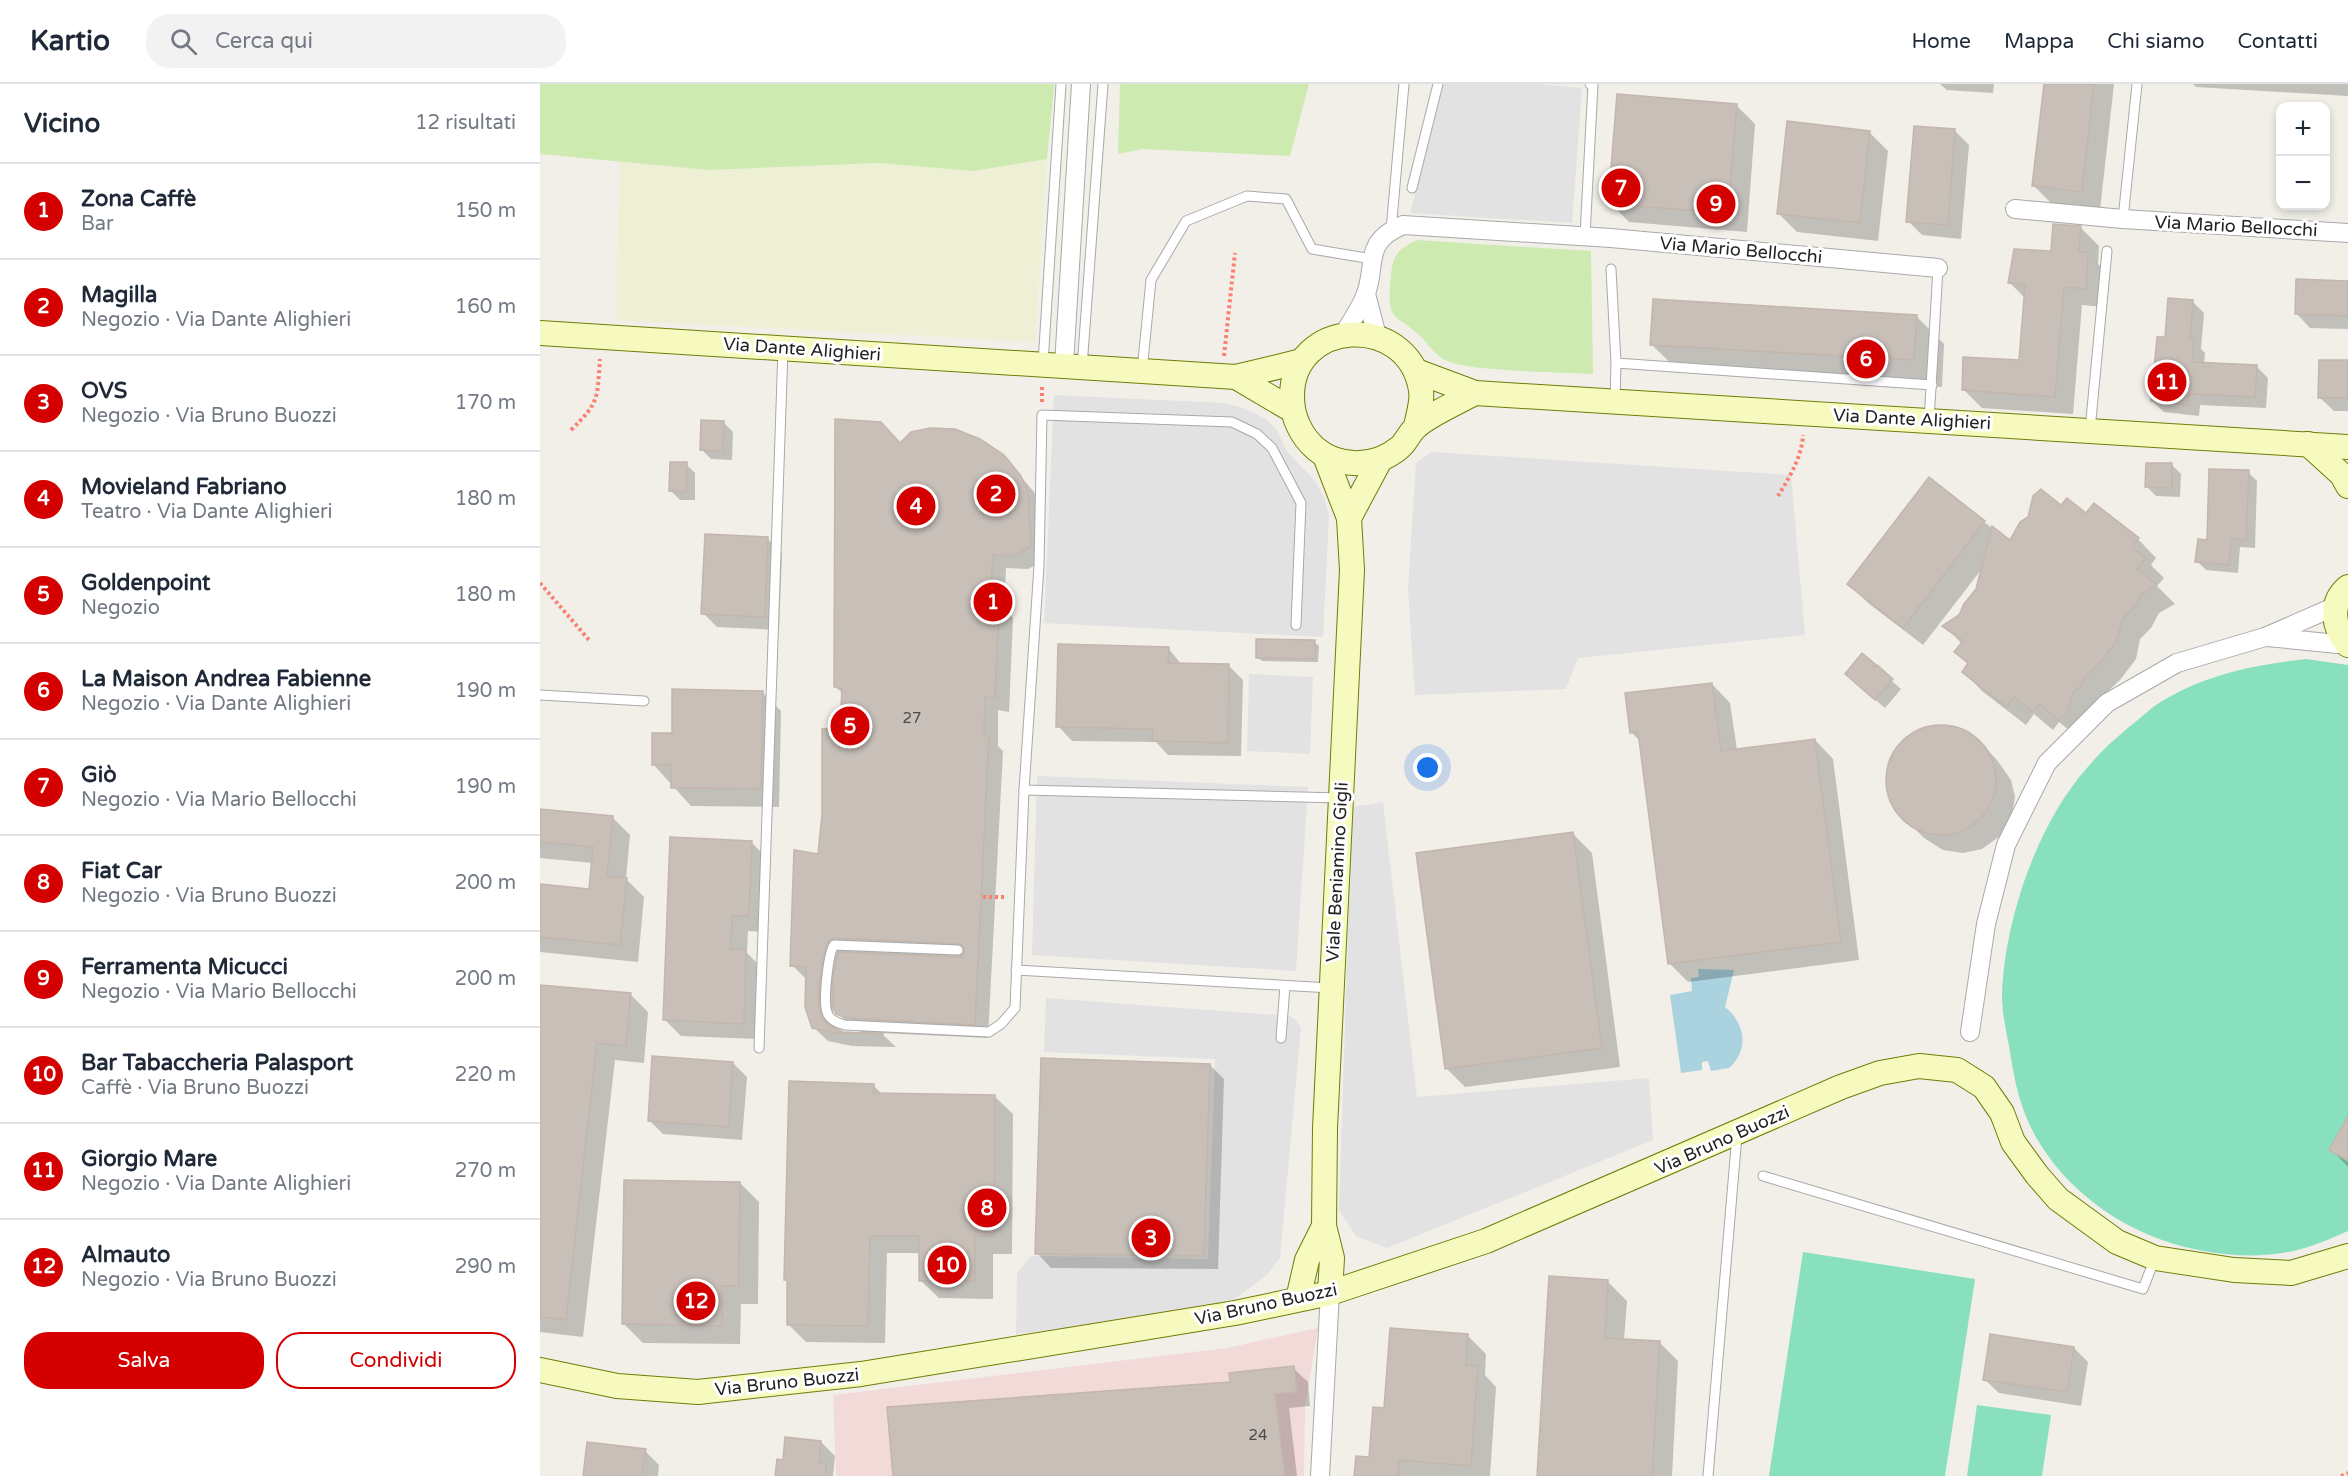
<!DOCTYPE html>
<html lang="it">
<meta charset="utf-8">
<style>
:root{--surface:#fff;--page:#f2f2f3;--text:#1f2937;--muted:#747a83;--line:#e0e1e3;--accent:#d40000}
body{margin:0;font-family:"Varela Round",sans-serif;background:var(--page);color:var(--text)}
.controls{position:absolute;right:18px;top:18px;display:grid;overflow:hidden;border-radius:12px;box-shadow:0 3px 9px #0003}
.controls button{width:54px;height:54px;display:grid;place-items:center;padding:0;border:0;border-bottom:2px solid var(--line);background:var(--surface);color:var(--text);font:30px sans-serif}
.you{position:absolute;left:888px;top:684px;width:21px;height:21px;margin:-15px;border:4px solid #fff;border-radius:50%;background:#1a73e8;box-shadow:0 0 0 9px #1a73e833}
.badge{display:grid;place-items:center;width:39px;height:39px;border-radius:50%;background:var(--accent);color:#fff;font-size:20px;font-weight:700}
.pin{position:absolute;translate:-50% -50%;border:3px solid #fff;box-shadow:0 2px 6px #0006}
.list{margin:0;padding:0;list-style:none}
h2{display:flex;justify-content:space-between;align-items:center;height:78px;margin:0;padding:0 24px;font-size:26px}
h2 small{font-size:20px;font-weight:400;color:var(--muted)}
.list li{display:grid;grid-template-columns:39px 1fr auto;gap:18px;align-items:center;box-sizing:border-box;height:96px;padding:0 24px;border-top:2px solid var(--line)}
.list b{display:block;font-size:22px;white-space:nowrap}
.list p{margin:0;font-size:20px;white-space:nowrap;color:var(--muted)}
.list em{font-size:20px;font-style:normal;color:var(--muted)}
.actions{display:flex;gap:12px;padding:18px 24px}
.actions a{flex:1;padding:14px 0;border:2px solid var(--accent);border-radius:24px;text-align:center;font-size:21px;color:var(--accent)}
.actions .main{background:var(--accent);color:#fff}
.icon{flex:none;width:33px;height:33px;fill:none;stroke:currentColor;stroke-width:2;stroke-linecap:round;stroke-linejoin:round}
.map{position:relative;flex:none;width:1808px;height:1392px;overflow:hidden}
header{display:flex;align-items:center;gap:36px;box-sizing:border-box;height:84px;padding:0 30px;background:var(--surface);border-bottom:2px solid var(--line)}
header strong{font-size:28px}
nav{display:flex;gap:33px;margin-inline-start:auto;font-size:21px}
.search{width:420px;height:54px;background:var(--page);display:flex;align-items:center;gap:15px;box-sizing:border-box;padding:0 21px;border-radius:24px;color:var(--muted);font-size:22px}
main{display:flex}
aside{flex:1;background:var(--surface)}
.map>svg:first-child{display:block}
.commercial{fill:#f2dad9}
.farmland{fill:#eef0d5}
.grass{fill:#cdebb0}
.pitch{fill:#88e0be}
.parking{fill:#e2e2e2}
.water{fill:#aad3df}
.shadow{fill:#0003;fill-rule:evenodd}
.building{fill:#c7bfb8;stroke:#c4b6ab;stroke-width:1.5}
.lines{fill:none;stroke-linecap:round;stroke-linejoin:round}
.lane-casing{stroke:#a9a9a9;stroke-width:11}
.street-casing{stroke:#a9a9a9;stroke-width:20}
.secondary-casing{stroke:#707d05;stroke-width:26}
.path{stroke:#fa8072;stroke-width:4;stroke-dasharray:3 3;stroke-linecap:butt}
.lane{stroke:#fff;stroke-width:9}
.street{stroke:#fff;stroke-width:18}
.secondary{stroke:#f7fabf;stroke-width:24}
.labels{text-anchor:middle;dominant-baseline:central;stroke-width:6;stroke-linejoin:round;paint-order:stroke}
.number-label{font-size:15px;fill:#4b4948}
.street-label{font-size:18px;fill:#222;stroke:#fff}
</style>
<header>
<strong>Kartio</strong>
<div class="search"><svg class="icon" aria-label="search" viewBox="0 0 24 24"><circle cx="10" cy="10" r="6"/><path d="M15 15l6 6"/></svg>Cerca qui</div>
<nav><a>Home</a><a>Mappa</a><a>Chi siamo</a><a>Contatti</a></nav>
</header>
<main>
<aside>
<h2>Vicino<small>12 risultati</small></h2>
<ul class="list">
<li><span class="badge">1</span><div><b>Zona Caffè</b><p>Bar</p></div><em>150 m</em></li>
<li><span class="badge">2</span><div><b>Magilla</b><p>Negozio · Via Dante Alighieri</p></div><em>160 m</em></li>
<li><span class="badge">3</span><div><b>OVS</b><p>Negozio · Via Bruno Buozzi</p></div><em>170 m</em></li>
<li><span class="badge">4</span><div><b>Movieland Fabriano</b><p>Teatro · Via Dante Alighieri</p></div><em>180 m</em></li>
<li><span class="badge">5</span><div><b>Goldenpoint</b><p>Negozio</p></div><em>180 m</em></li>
<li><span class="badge">6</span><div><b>La Maison Andrea Fabienne</b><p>Negozio · Via Dante Alighieri</p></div><em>190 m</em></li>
<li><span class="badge">7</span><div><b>Giò</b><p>Negozio · Via Mario Bellocchi</p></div><em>190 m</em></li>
<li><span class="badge">8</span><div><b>Fiat Car</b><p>Negozio · Via Bruno Buozzi</p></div><em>200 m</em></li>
<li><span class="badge">9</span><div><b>Ferramenta Micucci</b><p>Negozio · Via Mario Bellocchi</p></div><em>200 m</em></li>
<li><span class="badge">10</span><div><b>Bar Tabaccheria Palasport</b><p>Caffè · Via Bruno Buozzi</p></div><em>220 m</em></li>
<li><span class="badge">11</span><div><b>Giorgio Mare</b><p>Negozio · Via Dante Alighieri</p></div><em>270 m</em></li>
<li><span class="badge">12</span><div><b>Almauto</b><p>Negozio · Via Bruno Buozzi</p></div><em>290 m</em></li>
</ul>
<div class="actions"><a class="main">Salva</a><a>Condividi</a></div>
</aside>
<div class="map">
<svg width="1808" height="1392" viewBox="0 0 1808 1392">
<rect width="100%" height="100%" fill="#f2efe9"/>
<polygon class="commercial" points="778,1244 765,1322 764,1392 296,1392 293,1311 687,1264"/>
<polygon class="farmland" points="507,75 495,258 75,236 80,77 169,86 338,79 433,87"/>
<g class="grass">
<polygon points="0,0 514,0 514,3 507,75 433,87 338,79 169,86 0,70"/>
<polygon points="582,0 769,0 750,72 603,65 578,70 580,1"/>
<path d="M877 156 1051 167 1053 290C1023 288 924 288 903 275 893 269 886 257 877 249 854 230 848 236 850 203 852 177 852 167 877 156Z"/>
</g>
<g class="pitch">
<path d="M1766 575 1808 581V1147C1796 1152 1783 1158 1771 1162 1724 1178 1668 1172 1622 1156 1565 1136 1511 1091 1487 1035 1477 1011 1473 987 1469 962 1466 946 1462 928 1462 912 1464 837 1497 740 1547 684 1561 667 1577 653 1594 639 1603 632 1612 623 1622 617 1668 590 1713 581 1766 575Z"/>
<polygon points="1263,1168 1435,1195 1405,1392 1229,1392"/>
<polygon points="1437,1321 1511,1331 1502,1392 1427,1392"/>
</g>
<g class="parking">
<polygon points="903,0 998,0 1042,4 1032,139 870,129"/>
<polygon points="514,311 684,319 704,324 726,335 738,348 746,366 775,397 784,413 789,431 783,553 504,539"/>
<polygon points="891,368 1251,391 1265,551 1038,574 1026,605 875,611 868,505 876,379"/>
<polygon points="709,590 773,593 770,670 707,667"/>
<polygon points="497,692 768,703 756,887 492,871"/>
<polygon points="843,718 877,1013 1109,994 1113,1056 847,1164 816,1152 799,1126 812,723"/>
<polygon points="506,914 750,932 757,937 761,944 740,1174 727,1191 693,1216 672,1224 625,1232 476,1250 477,1189 491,1172 668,1175 675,975 504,968"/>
</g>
<path class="water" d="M1158 885 1194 886 1185 923C1206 940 1209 966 1189 984L1171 987 1168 977 1162 978V986L1141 989 1130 911 1152 907 1151 894 1159 893Z"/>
<g class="shadow">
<polygon points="1400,0 1454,0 1453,9 1407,6"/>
<polygon points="1505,0 1574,0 1560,126 1513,121 1494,102"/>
<polygon points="1653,0 1808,0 1808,12 1656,3"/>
<polygon points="1196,21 1215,40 1207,148 1089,138 1070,119"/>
<polygon points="1415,47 1429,61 1421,155 1382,151 1368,137"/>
<polygon points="1329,48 1348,67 1338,157 1257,148 1238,129"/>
<polygon points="1541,144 1559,162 1558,180 1566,188 1564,223 1542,221 1533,330 1442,324 1423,305 1481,277 1486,215 1470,199"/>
<polygon points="1808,198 1808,245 1770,244 1756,229"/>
<polygon points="1652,217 1664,229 1661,265 1665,269 1664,280 1716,282 1728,294 1726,324 1660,321 1659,332 1624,328 1612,317 1626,255"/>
<polygon points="1376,232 1404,260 1402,303 1140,288 1112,261"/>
<polygon points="1808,278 1808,327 1794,327 1779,313"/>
<polygon points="184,339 193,348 192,376 171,375 162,366"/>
<path d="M341 339 361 361 463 372 494 408 501 423 504 476 488 485 466 484 464 525 473 534 469 628 458 626V662L463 667 448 954 341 949 356 963 312 962 288 957 273 943 266 895 252 881 280 771 303 610 296 603ZM293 923 313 945 326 950 303 949 295 946Z"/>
<polygon points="146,380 155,389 155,416 140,416 131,407"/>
<polygon points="1632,381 1641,390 1640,413 1616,412 1607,403"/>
<polygon points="1708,388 1717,397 1715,464 1700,463 1698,489 1666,486 1657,477"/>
<polygon points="1521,423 1546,431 1598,455 1616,474 1611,481 1624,494 1617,502 1635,520 1619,529 1611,544 1600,555 1596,575 1580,596 1565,610 1539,654 1519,638 1513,646 1494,630 1486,641 1442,607 1424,588 1429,581 1416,568 1422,560 1405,542 1421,532 1438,506 1444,482 1383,561 1328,519 1309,500 1444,438 1470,458"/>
<polygon points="228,455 242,469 239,546 177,543 163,529"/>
<polygon points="774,558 779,562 778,578 722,577 717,573"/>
<polygon points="628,564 642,581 689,582 703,596 701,672 628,671 616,658 532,657 518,642"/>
<polygon points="1322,571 1361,605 1345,624 1316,599"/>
<polygon points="1172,600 1190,619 1197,666 1275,656 1293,675 1319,876 1148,898 1129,879 1100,657 1091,648"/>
<polygon points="222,608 241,627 239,723 151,722 113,680 133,651"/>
<polygon points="1399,642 1419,645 1438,656 1457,676 1471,696 1475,713 1471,735 1460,752 1442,765 1423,769 1403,766 1384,754 1365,735 1351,714 1347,697 1351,676 1362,659 1380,646"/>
<polygon points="0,726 72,733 90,751 86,795 104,813 98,878 0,868 0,801 50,806 53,779 0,774"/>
<polygon points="1033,750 1052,769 1080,983 925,1003 906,984"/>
<polygon points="211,758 227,774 225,848 208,847 207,869 222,884 219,955 141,952 125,936"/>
<polygon points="0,902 90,910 108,928 104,979 75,976 43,1253 0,1248"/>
<polygon points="193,979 207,993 202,1056 123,1050 109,1036"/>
<polygon points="670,981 684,995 678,1185 511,1184 497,1169"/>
<polygon points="333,1001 343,1011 454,1012 473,1030 472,1170 453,1170 453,1215 399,1214 380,1196 381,1169 347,1169 345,1259 266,1258 248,1240 249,1198 246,1195"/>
<polygon points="1808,1035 1808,1083 1791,1065"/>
<polygon points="200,1099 219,1118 218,1220 201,1220 200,1260 103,1259 84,1240"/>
<polygon points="1068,1198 1087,1217 1084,1256 1120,1259 1138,1277 1132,1392 999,1392"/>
<polygon points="927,1251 946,1270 945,1291 956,1303 950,1392 816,1392 831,1375 846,1326"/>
<polygon points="1534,1264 1548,1278 1541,1322 1459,1309 1444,1295"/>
<polygon points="753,1284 768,1298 770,1322 749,1324 757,1392 354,1392"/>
<polygon points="281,1358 295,1372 293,1392 237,1392 244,1377"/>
<polygon points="105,1367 119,1381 118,1392 44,1392"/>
</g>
<g class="building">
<polygon points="1504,0 1554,0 1542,108 1492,102"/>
<polygon points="1077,10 1197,20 1188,129 1068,120"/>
<polygon points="1247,37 1330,47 1320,139 1237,130"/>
<polygon points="1374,42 1415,45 1408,141 1366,138"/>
<polygon points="1513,140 1541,142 1539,168 1548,168 1546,205 1524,203 1515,313 1422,306 1423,273 1479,276 1485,201 1468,199 1474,165 1511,167"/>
<polygon points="1756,195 1808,197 1808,232 1755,230"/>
<polygon points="1628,214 1653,216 1650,256 1654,256 1652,278 1717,281 1715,313 1649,310 1648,321 1611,317 1617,253 1625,253"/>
<polygon points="1113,215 1377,231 1374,276 1110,261"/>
<polygon points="1779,276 1808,276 1808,314 1778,314"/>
<polygon points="295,335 341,338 360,359 371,348 390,344 415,345 440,355 464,371 481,392 488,408 491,462 473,472 453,471 450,517 459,519 455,614 445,613 444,651 449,652 435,941 306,934 296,930 293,922 293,894 298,868 418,873 422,872 425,867 421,860 294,854 288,858 283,873 279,904 279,923 282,934 290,942 303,948 344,950 297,949 272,944 265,923 266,883 250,882 254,766 278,770 282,730 282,645 298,644 301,624 302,605 294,603"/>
<polygon points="161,336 184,337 183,368 160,366"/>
<polygon points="130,378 147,378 146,408 129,407"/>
<polygon points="1606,379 1632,379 1632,404 1605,403"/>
<polygon points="1669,385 1709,386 1706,456 1692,455 1689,481 1655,478 1658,455 1667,456"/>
<polygon points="1389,393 1445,437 1363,544 1307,500"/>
<polygon points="1501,405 1521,421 1527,414 1546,429 1554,419 1599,454 1592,463 1606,474 1597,485 1617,501 1601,511 1592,525 1582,536 1577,556 1561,578 1547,591 1540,603 1533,608 1527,629 1519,637 1500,620 1493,628 1474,613 1466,623 1422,588 1428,579 1414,568 1423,557 1402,542 1419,531 1424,520 1436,505 1452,442 1470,456 1480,438 1488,433 1493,412"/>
<polygon points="165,450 228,453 225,533 161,530"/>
<polygon points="716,555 775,556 775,575 716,574"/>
<polygon points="518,560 629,563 628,579 689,580 688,659 612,657 613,645 516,643"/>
<polygon points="1322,569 1335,580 1333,583 1337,581 1353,595 1335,616 1305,590"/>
<polygon points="1172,599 1181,667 1275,655 1301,858 1128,880 1098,648 1090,649 1085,609"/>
<polygon points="132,605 223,607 221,705 131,704 131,681 112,681 112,649 132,649"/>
<circle cx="1401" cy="696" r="55"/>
<polygon points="0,725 73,732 67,792 87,794 80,861 0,853 0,800 49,805 53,763 0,758"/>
<polygon points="1033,748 1062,964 905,985 876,769"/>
<polygon points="130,753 212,757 209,832 192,832 191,865 206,866 204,940 123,936"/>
<polygon points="0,901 91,909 86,962 57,959 26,1236 0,1233"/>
<polygon points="112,972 193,978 189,1043 108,1037"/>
<polygon points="501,974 670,980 664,1172 495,1170"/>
<polygon points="249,997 334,1000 334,1009 455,1011 454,1152 435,1152 435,1197 379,1197 379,1152 330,1152 328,1242 247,1241 247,1196 244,1196"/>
<polygon points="1808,1032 1808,1077 1789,1066"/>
<polygon points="84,1096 200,1098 199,1202 182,1202 182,1242 82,1240"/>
<polygon points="1009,1192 1068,1196 1065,1254 1120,1257 1112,1392 997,1392"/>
<polygon points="850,1244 928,1250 926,1281 938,1282 931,1382 859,1376 858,1392 814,1392 816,1372 829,1373 833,1323 844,1324"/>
<polygon points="1450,1250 1534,1263 1527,1308 1443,1296"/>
<polygon points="754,1282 757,1308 735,1310 745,1392 353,1392 347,1323 690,1298 689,1289"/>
<polygon points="245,1353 281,1357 279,1379 286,1380 286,1392 235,1392 237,1375 243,1376"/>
<polygon points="47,1358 106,1365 102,1392 43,1392"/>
</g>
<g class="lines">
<defs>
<g id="lane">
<polyline points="872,104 898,0"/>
<polyline points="1583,135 1597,0"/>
<polyline points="851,146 864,0"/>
<polyline points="1045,152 1053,0 1050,0"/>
<polyline points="1071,185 1076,279"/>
<polyline points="503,279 521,0"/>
<polyline points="542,283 563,0"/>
<polyline points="602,287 611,196 646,137 707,112 746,115 772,165 832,175"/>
<polyline points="1075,316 1076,279 1392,301"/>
<polyline points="1389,337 1398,184"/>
<polyline points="1550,346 1567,167"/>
<polyline points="0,611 104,617"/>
<polyline points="484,706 801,714"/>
<path d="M418 866 294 861C288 870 283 917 287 928 289 936 297 939 305 941L449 948 461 940 475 924 484 706 499 482 502 331 692 338 717 350 732 364 761 419 756 541"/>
<polyline points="476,886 791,904"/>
<polyline points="741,954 745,902"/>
<polyline points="219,964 243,265"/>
<polyline points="1223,1092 1603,1205 1615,1174"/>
<polyline points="1168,1392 1197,1051"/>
</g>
<g id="street">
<polyline points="1475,125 1583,135 1808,149"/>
<polyline points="826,210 837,252"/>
<path d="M804 250C811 237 820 225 825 212 838 181 821 159 863 141L1071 154 1398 184"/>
<polyline points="524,281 541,0"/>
<polyline points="1727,553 1808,561"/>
<polyline points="1430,948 1446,840 1466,761 1507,679 1567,619 1637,579 1725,553 1796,522"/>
<polyline points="780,1392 790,1209"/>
</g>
<g id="secondary">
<polyline points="0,249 696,293 762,277"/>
<polyline points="876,287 935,309 1808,363"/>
<polyline points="696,293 752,326"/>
<path d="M876 342C878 332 883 317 881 306 868 227 751 235 752 313 752 333 761 352 776 365 799 384 835 384 859 364 866 359 869 349 876 343 887 332 920 317 935 309"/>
<polyline points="1768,360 1802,391 1808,402"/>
<polyline points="785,372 809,434 812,486 785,1044 784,1142 792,1174 790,1209"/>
<polyline points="809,434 840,376"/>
<path d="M1808 503C1789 519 1793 544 1808 561"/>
<polyline points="758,1215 767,1176 784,1142"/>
<polyline points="0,1286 77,1302 158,1308 321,1290 695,1229 790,1209 946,1157 1301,1003 1340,989 1379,982 1417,986 1444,1003 1462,1029 1473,1058 1497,1091 1518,1115 1577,1158 1615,1174 1694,1186 1751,1189 1808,1172"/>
</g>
</defs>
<use href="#lane" class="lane-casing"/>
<use href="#street" class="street-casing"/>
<use href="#secondary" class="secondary-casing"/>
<g class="path">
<polyline points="684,272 695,169"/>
<polyline points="502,318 502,302"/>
<path d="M31 346C60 318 57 314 60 275"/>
<path d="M1238 412C1249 394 1262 373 1263 351"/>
<polyline points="0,499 49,556"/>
<polyline points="443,813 467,813"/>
<polyline points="1801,1392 1808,1389"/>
</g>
<use href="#lane" class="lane"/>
<use href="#street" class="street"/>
<use href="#secondary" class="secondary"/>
</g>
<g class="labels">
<g class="number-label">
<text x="372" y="634">27</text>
<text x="718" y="1351">24</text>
</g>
<g class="street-label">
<text transform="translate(1696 142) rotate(3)">Via Mario Bellocchi</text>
<text transform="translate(1201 166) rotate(5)">Via Mario Bellocchi</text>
<text transform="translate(262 265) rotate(4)">Via Dante Alighieri</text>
<text transform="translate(1372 335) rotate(3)">Via Dante Alighieri</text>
<text transform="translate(797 788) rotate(-87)">Viale Beniamino Gigli</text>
<text transform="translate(1182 1056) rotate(-24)">Via Bruno Buozzi</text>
<text transform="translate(726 1220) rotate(-12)">Via Bruno Buozzi</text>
<text transform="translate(247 1298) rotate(-6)">Via Bruno Buozzi</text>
</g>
</g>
</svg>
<div class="controls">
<button>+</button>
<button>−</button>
</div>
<div class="you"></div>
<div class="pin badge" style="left:453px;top:518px">1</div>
<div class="pin badge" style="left:456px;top:410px">2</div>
<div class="pin badge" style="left:611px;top:1154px">3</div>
<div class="pin badge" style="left:376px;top:422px">4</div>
<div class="pin badge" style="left:310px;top:642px">5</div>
<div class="pin badge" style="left:1326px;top:275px">6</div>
<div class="pin badge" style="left:1081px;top:104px">7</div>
<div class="pin badge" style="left:447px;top:1124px">8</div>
<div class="pin badge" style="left:1176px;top:120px">9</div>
<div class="pin badge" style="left:407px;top:1181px">10</div>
<div class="pin badge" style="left:1627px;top:298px">11</div>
<div class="pin badge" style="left:156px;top:1217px">12</div>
</div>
</main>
